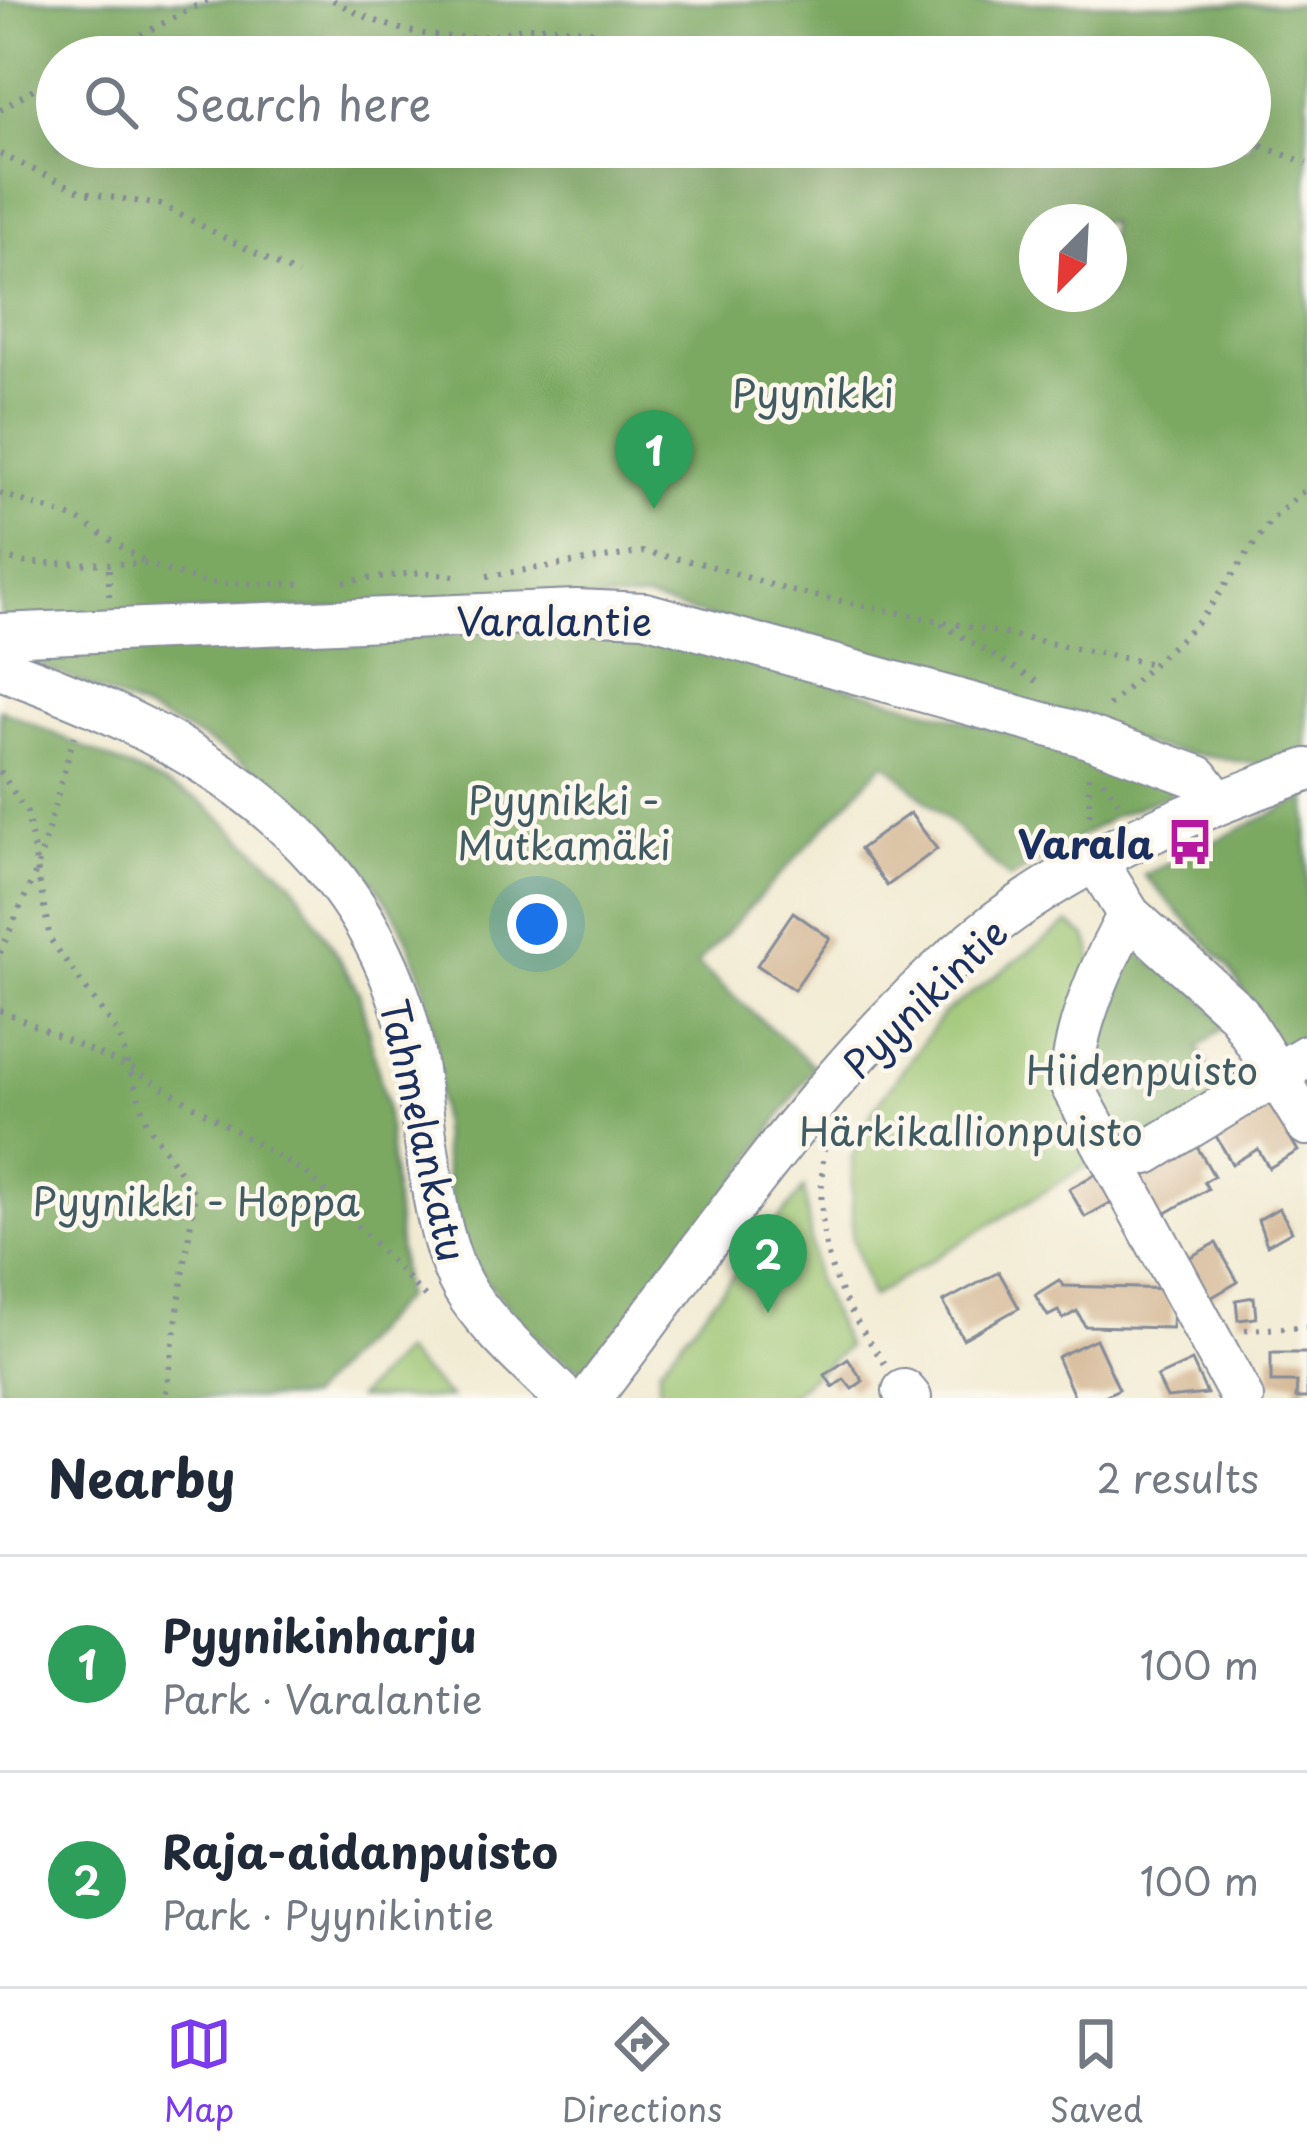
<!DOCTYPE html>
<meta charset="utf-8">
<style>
:root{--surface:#fff;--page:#f2f2f3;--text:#1f2937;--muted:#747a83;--line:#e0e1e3;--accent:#7c3aed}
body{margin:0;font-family:"Playpen Sans",sans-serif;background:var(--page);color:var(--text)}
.compass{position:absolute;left:1019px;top:204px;width:108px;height:108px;border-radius:50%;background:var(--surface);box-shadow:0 12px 48px #0002;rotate:204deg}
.you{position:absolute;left:537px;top:924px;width:42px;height:42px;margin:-30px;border:9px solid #fff;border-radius:50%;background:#1a73e8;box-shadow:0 0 0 18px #1a73e833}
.badge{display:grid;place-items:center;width:78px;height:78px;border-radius:50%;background:var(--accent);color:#fff;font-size:39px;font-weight:700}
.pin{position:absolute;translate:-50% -99px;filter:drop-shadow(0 3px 6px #0008)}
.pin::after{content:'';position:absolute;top:63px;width:42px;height:36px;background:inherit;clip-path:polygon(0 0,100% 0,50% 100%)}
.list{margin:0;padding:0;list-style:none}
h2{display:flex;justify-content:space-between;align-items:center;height:156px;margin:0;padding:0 48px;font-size:51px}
h2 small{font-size:39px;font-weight:400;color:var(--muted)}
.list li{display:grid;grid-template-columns:78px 1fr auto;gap:36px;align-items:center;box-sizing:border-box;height:216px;padding:0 48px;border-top:3px solid var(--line)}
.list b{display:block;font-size:45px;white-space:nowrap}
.list p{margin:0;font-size:39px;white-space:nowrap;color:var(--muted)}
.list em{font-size:39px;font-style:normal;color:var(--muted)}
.icon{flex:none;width:66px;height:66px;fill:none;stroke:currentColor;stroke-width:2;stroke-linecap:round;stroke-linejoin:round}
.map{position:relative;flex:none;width:1307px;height:1398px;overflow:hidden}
.search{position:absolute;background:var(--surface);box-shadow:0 12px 48px #0002;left:36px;right:36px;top:36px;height:132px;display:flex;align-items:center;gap:30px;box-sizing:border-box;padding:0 42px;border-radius:66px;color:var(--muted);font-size:45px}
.sheet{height:588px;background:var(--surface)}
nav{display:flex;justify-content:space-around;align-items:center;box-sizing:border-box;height:168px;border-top:3px solid var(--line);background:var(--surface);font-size:33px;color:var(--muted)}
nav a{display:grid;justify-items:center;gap:6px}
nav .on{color:var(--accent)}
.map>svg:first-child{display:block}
.green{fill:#9ac370;stroke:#5a7967;stroke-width:3}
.forest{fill:#7ba962;stroke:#4b6c60;stroke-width:3;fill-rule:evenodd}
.building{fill:#d2b38f}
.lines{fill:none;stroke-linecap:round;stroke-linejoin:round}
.minor-casing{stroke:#868c98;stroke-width:46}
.path{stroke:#868c98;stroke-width:6;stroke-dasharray:3 9;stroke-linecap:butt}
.minor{stroke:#fff;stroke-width:42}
.labels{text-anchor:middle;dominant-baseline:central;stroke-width:9;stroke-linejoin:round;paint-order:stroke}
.park-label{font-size:39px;fill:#415b63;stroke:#fbf7ec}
.street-label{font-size:39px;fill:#1b2f5e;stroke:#fbf7ec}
.poi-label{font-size:39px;font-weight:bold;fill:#1b2f5e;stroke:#fbf7ec;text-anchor:end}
</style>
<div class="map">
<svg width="1307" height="1398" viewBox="0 0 1307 1398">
<rect width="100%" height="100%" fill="#fbf7ec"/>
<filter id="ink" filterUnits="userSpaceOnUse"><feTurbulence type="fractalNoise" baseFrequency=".00833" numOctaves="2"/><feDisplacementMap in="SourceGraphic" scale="24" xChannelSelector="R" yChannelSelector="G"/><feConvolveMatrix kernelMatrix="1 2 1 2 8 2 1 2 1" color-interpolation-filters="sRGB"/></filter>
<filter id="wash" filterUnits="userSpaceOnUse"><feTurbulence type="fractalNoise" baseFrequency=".004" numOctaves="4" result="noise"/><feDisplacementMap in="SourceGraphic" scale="48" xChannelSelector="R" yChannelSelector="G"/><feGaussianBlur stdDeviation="2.7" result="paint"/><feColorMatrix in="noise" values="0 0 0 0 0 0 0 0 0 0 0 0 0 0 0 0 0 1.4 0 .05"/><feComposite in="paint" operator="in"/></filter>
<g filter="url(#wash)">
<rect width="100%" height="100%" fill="#f1ead1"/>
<g class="green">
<polygon points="1068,923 1087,937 1091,948 1098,1159 871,1297 852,1237 852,1157 873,1110 944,1013"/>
<polygon points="804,1188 816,1279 847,1347 786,1398 659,1398 659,1368"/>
<polygon points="402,1352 450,1398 357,1398"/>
</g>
<g class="forest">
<path d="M0 0 1307 4V756L1260 765 1162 749 646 599 0 619ZM57 57H1250V147H57ZM1037 222H1109V294H1037Z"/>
<path d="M635 626 1171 780 1172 794 1115 816 1010 879 885 762 697 964 814 1066 727 1196 608 1349 581 1370C554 1357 539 1341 519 1319 494 1292 469 1265 458 1229 424 1116 458 1015 388 903 304 769 169 721 32 662L26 655Z"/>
<polygon points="0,709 200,800 293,882 359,992 386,1103 404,1297 308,1398 0,1398"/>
<polygon points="1307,797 1307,1033 1278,1050 1229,967 1144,875"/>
<polygon points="1132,950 1195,991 1227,1025 1198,1048 1221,1094 1129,1174 1089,1102 1088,1042"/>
</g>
<g id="blocks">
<g class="building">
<polygon points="910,813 937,849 887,886 860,849"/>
<polygon points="793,912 830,938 794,990 757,965"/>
<polygon points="1267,1098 1298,1151 1269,1168 1258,1149 1232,1164 1212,1129"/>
<polygon points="1193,1140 1214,1176 1204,1182 1208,1189 1156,1219 1131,1176"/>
<polygon points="1101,1171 1117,1199 1085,1217 1069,1189"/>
<polygon points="1279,1208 1292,1231 1267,1245 1258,1220"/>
<polygon points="1216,1243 1238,1282 1202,1303 1179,1263"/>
<polygon points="999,1272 1019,1308 963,1339 943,1302"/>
<polygon points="1059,1280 1063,1286 1173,1289 1172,1328 1085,1326 1077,1311 1063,1319 1058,1311 1048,1316 1035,1295"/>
<polygon points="1254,1297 1256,1318 1238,1320 1236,1300"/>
<polygon points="1096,1339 1119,1389 1100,1398 1075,1398 1057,1357"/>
<polygon points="1271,1353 1307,1353 1307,1398 1296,1398 1297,1382 1271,1382"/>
<polygon points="848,1359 863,1381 852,1389 844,1379 833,1387 825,1375"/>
<polygon points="1192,1361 1207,1394 1167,1398 1157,1377"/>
</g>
</g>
</g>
<g filter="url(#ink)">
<use href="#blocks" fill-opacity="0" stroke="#868c98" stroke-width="3"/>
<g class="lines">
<defs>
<g id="minor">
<polyline points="0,635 576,611 645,614 1080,734 1198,777 1217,802"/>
<path d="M0 668C176 731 348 822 405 1016 427 1095 425 1235 470 1298 496 1335 533 1366 564 1398"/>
<polyline points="1096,861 1129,915 1238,1013 1307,1124"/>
<path d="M1129 915C1102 964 1072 1029 1072 1086L1242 1398"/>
<polyline points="1146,1153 1307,1056"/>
<polyline points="904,1391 910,1398"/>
<path d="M590 1398C710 1242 841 1041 997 922 1089 853 1200 808 1307 770"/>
</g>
</defs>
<use href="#minor" class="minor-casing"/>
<g class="path">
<path d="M333 0C377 27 435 42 486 36 502 35 517 27 532 27 586 25 638 41 689 57"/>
<polyline points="98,57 208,0"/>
<polyline points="0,110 57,74"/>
<polyline points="1250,142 1307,163"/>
<polyline points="0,154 84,193 161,205 298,275"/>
<polyline points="0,493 79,520 147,563"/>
<polyline points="0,557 26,563 148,564 205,583 301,584"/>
<polyline points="487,576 643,552 705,564 791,591 1153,664"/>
<polyline points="344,582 421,572 462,577"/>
<polyline points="109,596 109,563"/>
<polyline points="941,624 1043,685"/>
<polyline points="1109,706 1202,618 1271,520 1307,488"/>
<polyline points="0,771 27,813 50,939 119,1035 147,1124 195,1194 165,1398"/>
<polyline points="1089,776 1090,823"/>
<polyline points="1103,780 1123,808"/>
<polyline points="0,953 37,869 74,736"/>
<polyline points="0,1010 134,1070 309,1175 429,1301"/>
<path d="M824 1148C815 1247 829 1284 885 1364"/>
<polyline points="1245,1330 1307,1327"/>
</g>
<use href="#minor" class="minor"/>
</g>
</g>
<defs>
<symbol id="bus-bare" viewBox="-9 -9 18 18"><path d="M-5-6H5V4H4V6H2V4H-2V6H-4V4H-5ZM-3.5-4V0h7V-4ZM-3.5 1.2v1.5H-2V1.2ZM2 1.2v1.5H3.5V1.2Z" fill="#b5179e" stroke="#fbf7ec" stroke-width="2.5" paint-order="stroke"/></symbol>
</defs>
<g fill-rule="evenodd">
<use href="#bus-bare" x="1157" y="809" width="66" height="66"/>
</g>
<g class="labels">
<g class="park-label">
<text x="813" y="391">Pyynikki</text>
<text x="564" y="798">Pyynikki -<tspan x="564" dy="45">Mutkamäki</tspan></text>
<text x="1142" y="1068">Hiidenpuisto</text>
<text x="971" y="1129">Härkikallionpuisto</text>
<text x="196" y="1199">Pyynikki - Hoppa</text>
</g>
<g class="street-label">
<text x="554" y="619">Varalantie</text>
<text transform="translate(924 997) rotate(-44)">Pyynikintie</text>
<text transform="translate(425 1130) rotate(77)">Tahmelankatu</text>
</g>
<g class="poi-label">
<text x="1154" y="842">Varala</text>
</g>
</g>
</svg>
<svg class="compass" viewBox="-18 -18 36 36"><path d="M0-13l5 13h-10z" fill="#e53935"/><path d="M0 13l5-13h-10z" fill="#747a83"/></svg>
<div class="you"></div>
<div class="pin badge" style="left:654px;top:509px;background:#2e9e5b">1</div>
<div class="pin badge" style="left:768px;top:1313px;background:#2e9e5b">2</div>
<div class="search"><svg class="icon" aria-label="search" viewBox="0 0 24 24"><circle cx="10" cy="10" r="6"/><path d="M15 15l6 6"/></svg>Search here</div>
</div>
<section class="sheet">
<h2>Nearby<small>2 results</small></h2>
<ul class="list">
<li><span class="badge" style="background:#2e9e5b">1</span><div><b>Pyynikinharju</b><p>Park · Varalantie</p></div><em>100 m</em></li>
<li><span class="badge" style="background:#2e9e5b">2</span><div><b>Raja-aidanpuisto</b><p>Park · Pyynikintie</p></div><em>100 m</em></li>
</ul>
</section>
<nav>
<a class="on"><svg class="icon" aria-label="map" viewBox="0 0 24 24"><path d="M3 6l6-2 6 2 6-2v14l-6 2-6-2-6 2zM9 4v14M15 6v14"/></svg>Map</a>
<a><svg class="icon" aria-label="directions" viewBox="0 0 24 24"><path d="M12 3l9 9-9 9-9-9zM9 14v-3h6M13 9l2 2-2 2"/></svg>Directions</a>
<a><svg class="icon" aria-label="saved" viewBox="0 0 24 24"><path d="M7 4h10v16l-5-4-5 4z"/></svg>Saved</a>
</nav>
